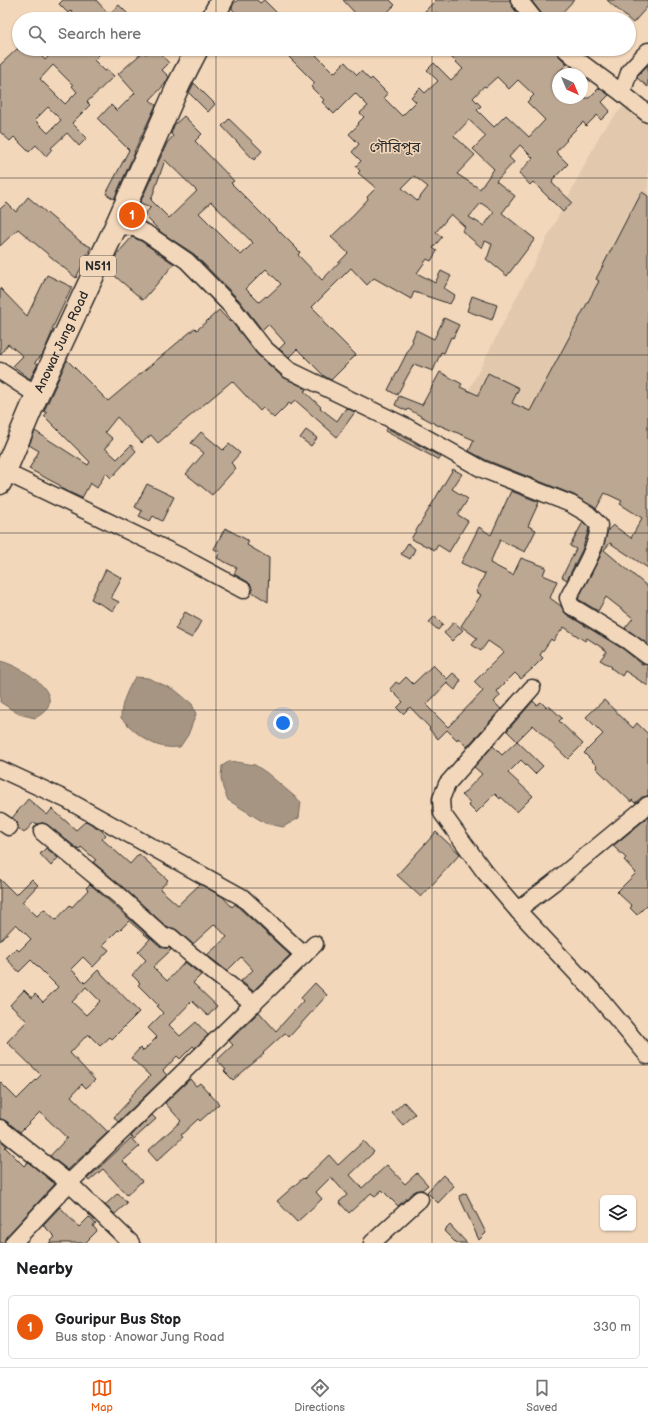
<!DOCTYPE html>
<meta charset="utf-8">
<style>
:root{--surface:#fff;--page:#f2f2f2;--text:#202124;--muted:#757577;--line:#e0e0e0;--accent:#ea580c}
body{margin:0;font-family:"Balsamiq Sans","Noto Sans Bengali",sans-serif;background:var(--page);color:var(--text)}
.controls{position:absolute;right:12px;bottom:12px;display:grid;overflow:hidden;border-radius:6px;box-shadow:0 1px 3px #0004}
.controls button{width:36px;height:36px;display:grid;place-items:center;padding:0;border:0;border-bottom:1px solid var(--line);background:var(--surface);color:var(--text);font:20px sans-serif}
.compass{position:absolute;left:552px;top:68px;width:36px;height:36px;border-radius:50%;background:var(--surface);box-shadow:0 1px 3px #0004;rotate:136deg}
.you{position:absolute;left:283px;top:723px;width:14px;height:14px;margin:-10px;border:3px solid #fff;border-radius:50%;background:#1a73e8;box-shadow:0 0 0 6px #1a73e833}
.badge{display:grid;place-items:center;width:26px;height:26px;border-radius:50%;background:var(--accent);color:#fff;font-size:13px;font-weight:700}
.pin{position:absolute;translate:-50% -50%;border:2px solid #fff;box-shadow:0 1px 4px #0006}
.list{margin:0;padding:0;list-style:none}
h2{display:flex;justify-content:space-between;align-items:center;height:52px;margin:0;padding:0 16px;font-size:17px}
h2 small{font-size:13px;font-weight:400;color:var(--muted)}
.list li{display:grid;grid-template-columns:26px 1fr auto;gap:12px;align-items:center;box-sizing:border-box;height:64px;margin:0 8px 8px;padding:0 8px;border:1px solid var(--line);border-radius:6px}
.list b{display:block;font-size:15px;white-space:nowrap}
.list p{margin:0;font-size:13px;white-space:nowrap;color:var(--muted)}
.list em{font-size:13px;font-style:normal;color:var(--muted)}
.icon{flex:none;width:22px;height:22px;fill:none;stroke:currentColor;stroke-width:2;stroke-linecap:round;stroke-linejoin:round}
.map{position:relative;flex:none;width:648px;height:1243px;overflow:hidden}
.search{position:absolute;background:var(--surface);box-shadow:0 1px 3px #0004;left:12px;right:12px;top:12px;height:44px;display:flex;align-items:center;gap:10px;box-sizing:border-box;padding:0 14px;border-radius:22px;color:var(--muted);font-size:15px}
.sheet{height:124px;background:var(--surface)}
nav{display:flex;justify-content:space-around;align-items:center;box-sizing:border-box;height:56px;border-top:1px solid var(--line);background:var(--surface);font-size:11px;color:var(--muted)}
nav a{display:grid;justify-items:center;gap:2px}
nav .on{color:var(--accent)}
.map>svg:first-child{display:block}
.built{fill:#e2c9ae}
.water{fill:#a69583;stroke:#756b60}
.building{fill:#bba792;stroke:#2b2b2b;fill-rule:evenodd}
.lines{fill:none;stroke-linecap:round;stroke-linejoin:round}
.minor-casing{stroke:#2b2b2b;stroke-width:19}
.highway-casing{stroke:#2b2b2b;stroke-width:25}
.minor{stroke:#f3d7ba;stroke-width:16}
.highway{stroke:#f3d7ba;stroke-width:22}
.grid{fill:none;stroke:#2b2b2b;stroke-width:1;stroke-opacity:0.55}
.labels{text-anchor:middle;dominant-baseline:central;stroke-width:3;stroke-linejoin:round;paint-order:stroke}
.shield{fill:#f3d7ba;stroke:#675f56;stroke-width:1}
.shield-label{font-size:12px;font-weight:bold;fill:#2b2b2b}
.street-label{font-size:13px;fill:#2b2b2b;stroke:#f3d7ba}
.quarter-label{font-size:15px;fill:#2b2b2b;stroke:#f3d7ba}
</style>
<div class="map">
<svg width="648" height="1243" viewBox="0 0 648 1243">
<rect width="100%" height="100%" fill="#f3d7ba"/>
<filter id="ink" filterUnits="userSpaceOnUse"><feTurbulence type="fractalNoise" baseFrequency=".025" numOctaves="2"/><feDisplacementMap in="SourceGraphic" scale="8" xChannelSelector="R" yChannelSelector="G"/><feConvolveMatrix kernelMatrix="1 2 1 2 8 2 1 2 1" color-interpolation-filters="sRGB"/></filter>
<g filter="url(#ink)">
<polygon class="built" points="632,96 648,107 648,475 638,469 618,500 456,415 602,131"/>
<g class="water">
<path d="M0 661C15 664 53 685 49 703 48 710 41 715 35 718L19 714 0 702Z"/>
<path d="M135 677 148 678 175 690 192 704 196 714 188 735 180 747C176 747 171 748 167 747 149 746 133 730 121 718 121 703 127 691 135 677Z"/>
<polygon points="230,761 255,765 267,773 301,802 299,818 283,827 265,823 228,800 223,788 221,778 222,766"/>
</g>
<g class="building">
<polygon points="63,0 96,0 109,14 119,5 128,14 123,19 79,19 71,10 68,13 59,4"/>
<polygon points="238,0 257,0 260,3 264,0 283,19 242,19 232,9 233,4"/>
<polygon points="343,0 390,0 395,5 380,19 349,19 355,13"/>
<polygon points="436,0 510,0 512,6 521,18 443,19 436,12 430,19 427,19 422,14"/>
<polygon points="531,0 574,0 556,19 543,19 541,13"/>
<polygon points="607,0 648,0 648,6 633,23"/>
<path d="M17 49H35L45 60 56 49H105L94 60 105 71 107 70 114 76 87 102 90 105 72 123 87 138 79 146 67 133 51 148 52 149 46 156 36 145 29 152 14 137 10 141 0 132V65ZM53 65 73 85 72 86 77 92 65 104 40 79ZM48 107 61 120 48 133 35 120Z"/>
<polygon points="151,49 156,49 169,63 162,70 169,77 165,84 150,100 156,105 134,152 135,152 114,199 106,194 129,150 98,119 111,105 117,111 135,93 118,74 143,52 146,54"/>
<path d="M297 49H310L334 73 345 62 357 75 361 71 370 80 372 78 388 94 384 98 402 116 416 102 411 97 420 88 425 93 438 81 427 70 434 63 451 80 463 69 451 57 460 49H556L559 56 567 64 558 73V98H589L599 88 609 95 602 102 610 111 601 120 597 115 586 126 583 122 566 139 567 140 556 152 568 164 552 180 553 181 552 183 572 202 563 212 533 182 530 185 519 173 533 158 520 145 509 157 514 162 496 181 515 196 502 213 535 239 507 276 486 259 488 256 492 244 485 241 482 248 462 231 465 227 451 214 436 232 442 237 433 248 437 251 431 261 427 259 417 273 435 283 441 271 451 276 444 288 455 295 450 304 414 292 411 299 374 278 367 285 351 268 312 307 325 320 323 322 356 355 331 380 324 376 297 349 289 357 279 349 285 343 280 337 268 324 262 330 239 300 194 254 162 233 144 215 151 207 140 203 167 143 173 136 171 134 174 125 184 116 202 134 195 141 234 181 231 183 300 252 298 255 322 280 348 253 331 237 355 214H354L368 199 367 197 376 188 358 173 360 171 356 166 361 161 352 152 359 144 349 134 359 124 358 123 364 117 360 113 368 106 355 93 334 114 322 102 324 100 311 87 315 83 289 57ZM497 77 509 89 518 80 534 95 527 102 545 120 529 137 506 115 494 127 477 110 481 106 473 98 484 86 486 87ZM469 120 486 136 473 149 494 169 480 189 457 174 475 155 454 136ZM165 160 197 191 169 218 151 200ZM414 176 428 187 417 201 402 188ZM211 202 253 243 241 255 199 213ZM481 203 494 212 484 226 469 217ZM266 269 281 284 267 297 266 296 259 302 246 289Z"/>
<polygon points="648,65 648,87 637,78 638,75"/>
<polygon points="194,83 215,104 208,112 189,93"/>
<polygon points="229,119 262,151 254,160 222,126"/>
<polygon points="642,192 648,196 648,568 610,543 604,550 648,587 648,644 625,628 633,618 606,597 598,611 578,599 600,557 608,530 613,525 631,538 642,518 620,504 622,501 605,493 596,509 574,495 486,460 469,451 474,440 439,425 439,426 408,409 407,411 395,405 399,396 422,405 440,372 462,384 460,387 478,395 488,373 519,388 512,403 530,411 599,281 596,279 631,211 632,211"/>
<polygon points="28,197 81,242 91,247 76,278 18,229 0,246 0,209 7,203 16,212"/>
<polygon points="132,237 141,241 174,264 143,300 109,271 117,254"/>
<polygon points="47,275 72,287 52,329 53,330 43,354 35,362 38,364 30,379 13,366 23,356 8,344 0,355 0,288 27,316"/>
<polygon points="472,296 497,305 492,320 467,311"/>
<polygon points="219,310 230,322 231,321 258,355 283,377 303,387 306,390 304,391 321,407 320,408 337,421 346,408 355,412 337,437 295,400 291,405 289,403 274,418 263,408 260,411 232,381 158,443 151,435 142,443 117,417 105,432 113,439 105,448 117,459 131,445 136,451 111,478 106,473 97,488 90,483 82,498 60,488 61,486 29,469 39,451 29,445 35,431 88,465 90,462 44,416 47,413 44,411 67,360 108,401 195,328 197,330"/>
<polygon points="444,318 459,325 453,338 451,337 444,353 441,352 433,371 414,364 397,395 388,390 413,341 412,340 416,330 434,339"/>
<polygon points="387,428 441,457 439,460 385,431"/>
<polygon points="306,430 317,438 311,446 300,438"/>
<polygon points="201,432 223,450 229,444 240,453 231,463 236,468 212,495 186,474 204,453 191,443"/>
<polygon points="453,469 462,474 452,489 468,499 458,515 468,521 449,552 438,545 435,550 411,539"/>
<polygon points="147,484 174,497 162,521 153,516 150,521 139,516 142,511 135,507"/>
<polygon points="511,491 539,502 528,526 536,530 525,552 500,540 490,563 513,575 521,558 546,567 543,575 557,581 550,598 561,606 566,614 623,649 642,664 648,665 648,686 625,671 622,676 611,668 612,667 600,660 607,651 587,638 585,641 564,627 553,641 551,639 540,655 543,658 533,668 521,679 515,673 497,691 500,695 494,702 501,709 467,747 458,738 457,740 447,730 438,739 429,729 430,728 410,707 403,714 397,708 403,702 390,689 396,682 399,684 406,677 413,684 433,665 447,679 453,673 461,680 455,690 447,683 427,704 428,705 427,706 448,727 483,691 474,682 504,652 488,641 481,651 472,645 477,638 461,626 481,595 476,592 485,574 461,563 479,527 491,535"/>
<polygon points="583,522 589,528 588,532 582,550 567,580 562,577 576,549 570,546"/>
<polygon points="225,528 249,541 247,545 269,558 268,602 252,592 251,585 248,582 234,574 237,568 217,558 220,552 214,549"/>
<polygon points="408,543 415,549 410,559 401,554"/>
<polygon points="106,569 122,578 111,598 119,602 113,611 91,599"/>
<polygon points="185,612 201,621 192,638 175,629"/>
<polygon points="435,616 443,624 438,630 429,622"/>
<polygon points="454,622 463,630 452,641 444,633"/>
<polygon points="604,700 633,728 637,723 648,734 648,796 642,797 635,803 632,800 631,802 596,768 597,766 584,753 603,734 586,717"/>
<polygon points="533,701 537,705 541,702 546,707 548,705 562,718 559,721 583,744 568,759 533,725 517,741 543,766 535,774 521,760 508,773 533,796 517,812 501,797 500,799 495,794 476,813 468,805 471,803 462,795 482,774 474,767 493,746 502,755 517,741 507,731"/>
<polygon points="28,799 47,815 52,809 76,830 86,821 101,830 106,835 102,839 130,864 139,854 168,880 160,889 178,905 200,884 223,897 232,907 235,904 236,905 290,955 253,991 241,981 253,970 241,957 227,971 207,955 227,937 215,924 193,944 177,930 173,928 168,928 125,889 93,862 96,860 81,847 79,850 48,825 43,823 37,824 34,822 24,833 18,828 17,822 12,818"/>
<polygon points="648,817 648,904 637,915 630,908 632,906 617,892 636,873 624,860 626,858 613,846"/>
<polygon points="436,832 460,854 421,897 397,875"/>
<polygon points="46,848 58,858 51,866 40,854"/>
<path d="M0 879 16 895 32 879 38 885 22 902 37 916 44 909 56 920 70 905 72 907 88 890 86 888 90 884 160 946 164 948H169L171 950 153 967 167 981 185 962 201 975 193 983 217 1006 208 1016 192 1001 169 1025 180 1036 196 1022 208 1035 195 1048 193 1046 180 1059 177 1056 163 1071 167 1075 118 1122 114 1117 130 1100 128 1099 150 1076 131 1058 140 1048 143 1051 157 1037 148 1028 163 1013 156 1006 158 1005 138 985 140 983 132 975 146 960 138 952 150 939 129 921 119 931 118 930 103 945 109 950 93 967 83 957 71 969 85 983 98 970 139 1012 112 1039 110 1037 100 1046 88 1034 70 1053 95 1080 86 1088 82 1084 71 1096 108 1132 68 1170 50 1156 67 1138 40 1112 20 1132 6 1121 0 1119V1082L17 1099 41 1075 7 1042 27 1021 10 1005 24 990 32 998 35 994 43 1002 58 987 31 960 19 972 6 958 16 948 19 951 31 939 16 924 0 941ZM86 987 100 1001 86 1015 72 1002Z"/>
<polygon points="315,983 327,995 289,1037 285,1033 263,1053 264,1054 233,1080 224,1071 226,1070 217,1060 233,1045 229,1041 259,1012 276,1031 303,1001 301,998"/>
<polygon points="190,1079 196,1086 200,1083 219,1104 200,1121 198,1119 181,1135 183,1137 157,1161 148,1151 181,1121 165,1103"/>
<polygon points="404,1102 415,1114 403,1125 392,1113"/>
<polygon points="152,1115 156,1119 134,1139 131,1136"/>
<polygon points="131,1138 139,1147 123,1161 142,1181 127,1195 103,1169 89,1181 87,1179"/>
<polygon points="0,1140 7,1146 5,1147 24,1166 28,1162 55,1184 6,1237 4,1243 0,1243"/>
<polygon points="364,1141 374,1152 350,1175 362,1188 387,1165 405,1184 417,1173 428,1185 422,1190 418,1190 414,1192 398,1206 382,1190 375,1196 371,1193 349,1213 339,1202 347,1195 331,1177 316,1192 322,1199 297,1222 277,1201 303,1178 304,1179 329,1155 338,1165"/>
<polygon points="443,1175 454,1186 438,1203 427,1192"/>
<polygon points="118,1193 127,1203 115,1214 105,1205"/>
<polygon points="466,1193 486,1233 479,1240 459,1196"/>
<polygon points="60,1207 79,1227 89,1217 96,1224 93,1226 97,1231 85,1243 49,1243 55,1237 43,1225"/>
<polygon points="450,1225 467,1243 456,1243 444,1231"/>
</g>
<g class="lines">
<defs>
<g id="minor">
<polyline points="519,0 534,19"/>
<polyline points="565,49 580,62 622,93 630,70 648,51"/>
<polyline points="622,93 648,114"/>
<path d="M116 226 133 227 146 233 187 261 232 307 264 348 289 370 405 426 482 469 571 504 588 514 599 525C597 550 579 576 568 598L571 606 628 641 648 656"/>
<polyline points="0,371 37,395"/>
<polyline points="5,472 182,557 243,590"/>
<polyline points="532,688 447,784 441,799 442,813 484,871 519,912 597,995 648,1056"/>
<polyline points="0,769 67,800 242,897 304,955"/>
<polyline points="0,821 9,827"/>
<polyline points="42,832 119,896 166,939 171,937 189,953 254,1004"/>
<polyline points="519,912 524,905 553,883 648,805"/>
<polyline points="0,1128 69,1183 131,1243"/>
<polyline points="13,1243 69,1183 315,944"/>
<polyline points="372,1243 420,1199"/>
</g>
<g id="highway">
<polyline points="212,19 222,0"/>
<path id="s1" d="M0 483 37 395 116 226 179 84 197 49"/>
</g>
</defs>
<use href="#minor" class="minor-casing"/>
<use href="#highway" class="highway-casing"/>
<use href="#minor" class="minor"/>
<use href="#highway" class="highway"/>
</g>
</g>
<path class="grid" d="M216 0V19M432 0V19M216 49V1243M432 49V1243M0 178H648M0 355H648M0 533H648M0 710H648M0 888H648M0 1065H648"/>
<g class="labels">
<rect class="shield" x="80" y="256" width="36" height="20" rx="3"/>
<g class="shield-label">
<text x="98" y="266">N511</text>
</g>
<g class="street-label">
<text stroke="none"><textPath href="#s1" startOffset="154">Anowar Jung Road</textPath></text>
</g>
<g class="quarter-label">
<text x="395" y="147">গৌরিপুর</text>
</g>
</g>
</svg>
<div class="controls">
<button><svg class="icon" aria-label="layers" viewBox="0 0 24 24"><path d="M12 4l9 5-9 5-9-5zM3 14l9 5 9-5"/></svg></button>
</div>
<svg class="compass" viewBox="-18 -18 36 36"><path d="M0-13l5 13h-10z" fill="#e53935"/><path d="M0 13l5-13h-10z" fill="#757577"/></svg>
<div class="you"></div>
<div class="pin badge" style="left:132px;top:215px">1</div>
<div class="search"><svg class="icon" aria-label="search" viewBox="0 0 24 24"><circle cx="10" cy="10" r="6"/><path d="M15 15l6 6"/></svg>Search here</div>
</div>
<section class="sheet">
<h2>Nearby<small></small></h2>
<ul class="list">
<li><span class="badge">1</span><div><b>Gouripur Bus Stop</b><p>Bus stop · Anowar Jung Road</p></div><em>330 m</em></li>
</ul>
</section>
<nav>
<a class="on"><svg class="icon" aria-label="map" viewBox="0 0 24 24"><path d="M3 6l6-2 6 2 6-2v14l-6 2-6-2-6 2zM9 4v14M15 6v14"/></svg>Map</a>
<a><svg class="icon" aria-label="directions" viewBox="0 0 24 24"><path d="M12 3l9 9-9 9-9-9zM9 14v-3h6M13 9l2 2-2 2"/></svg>Directions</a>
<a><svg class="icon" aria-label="saved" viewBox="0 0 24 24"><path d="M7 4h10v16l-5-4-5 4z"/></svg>Saved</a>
</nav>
